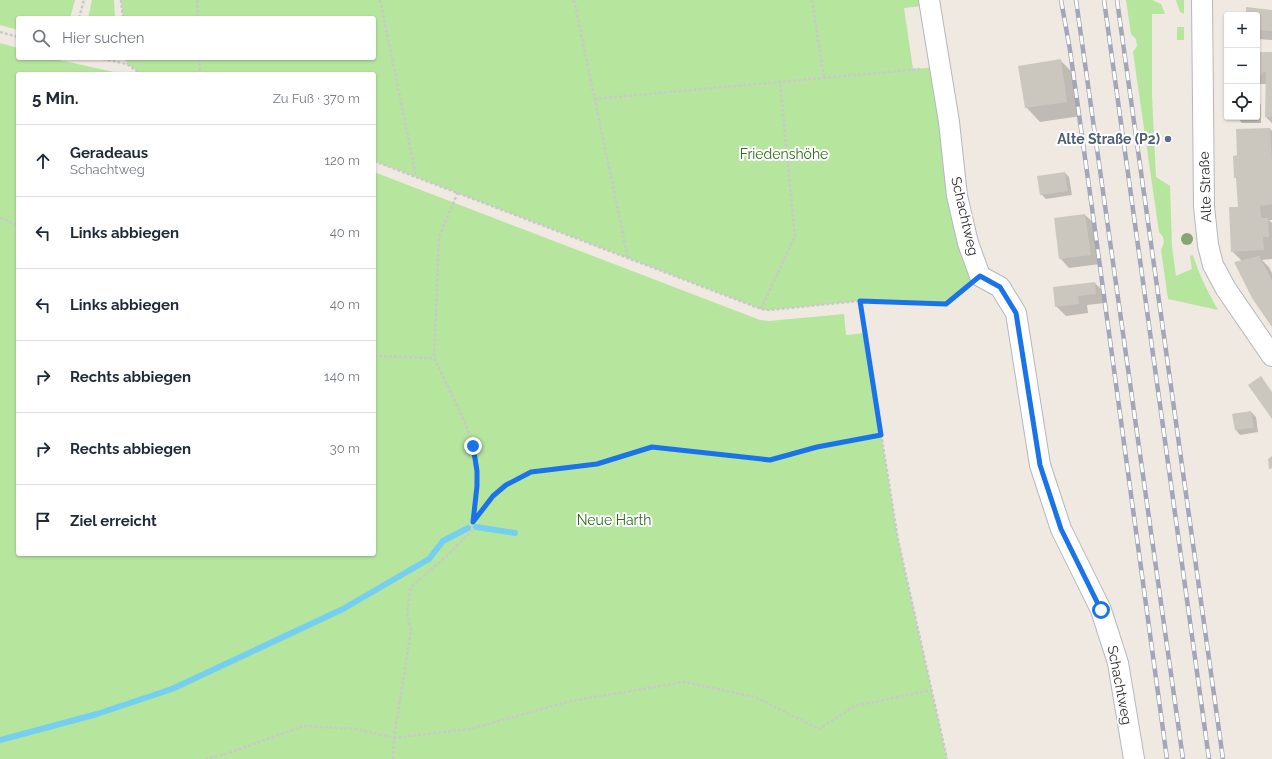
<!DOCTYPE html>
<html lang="de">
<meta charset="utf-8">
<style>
:root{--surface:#fff;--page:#f2f2f3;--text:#1f2937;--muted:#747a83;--line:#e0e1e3}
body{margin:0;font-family:Raleway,sans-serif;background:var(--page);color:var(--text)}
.controls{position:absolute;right:12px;top:12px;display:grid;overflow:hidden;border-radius:4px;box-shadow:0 1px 3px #0004}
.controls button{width:36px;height:36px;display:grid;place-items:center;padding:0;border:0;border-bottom:1px solid var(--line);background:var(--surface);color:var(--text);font:20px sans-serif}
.stop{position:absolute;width:12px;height:12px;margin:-9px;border:3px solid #1a73e8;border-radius:50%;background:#fff}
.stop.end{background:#1a73e8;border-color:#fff;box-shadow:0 1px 4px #0008}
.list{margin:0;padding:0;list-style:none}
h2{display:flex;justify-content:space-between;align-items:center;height:52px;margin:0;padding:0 16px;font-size:17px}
h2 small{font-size:13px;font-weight:400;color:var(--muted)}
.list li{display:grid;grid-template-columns:26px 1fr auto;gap:12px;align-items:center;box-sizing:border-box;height:72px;padding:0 16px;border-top:1px solid var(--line)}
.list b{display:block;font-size:15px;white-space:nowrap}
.list p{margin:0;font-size:13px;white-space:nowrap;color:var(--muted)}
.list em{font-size:13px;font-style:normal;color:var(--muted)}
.icon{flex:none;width:22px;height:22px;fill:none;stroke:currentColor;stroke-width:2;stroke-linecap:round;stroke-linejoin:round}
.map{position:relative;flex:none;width:1272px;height:759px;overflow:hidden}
.search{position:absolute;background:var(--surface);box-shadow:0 1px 3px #0004;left:16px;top:16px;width:360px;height:44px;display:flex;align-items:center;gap:10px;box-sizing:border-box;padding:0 14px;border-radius:4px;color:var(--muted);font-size:15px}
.panel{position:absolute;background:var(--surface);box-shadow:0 1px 3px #0004;left:16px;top:72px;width:360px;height:484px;border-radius:4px}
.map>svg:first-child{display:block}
.green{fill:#b6e59e}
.shadow{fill:#0003}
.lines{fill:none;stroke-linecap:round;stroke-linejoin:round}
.stream{stroke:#75cff0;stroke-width:6}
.building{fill:#cbc7bf}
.minor-casing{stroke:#b4b7c1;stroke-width:22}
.path{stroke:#c9c9c9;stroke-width:2.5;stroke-dasharray:3 2;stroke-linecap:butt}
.minor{stroke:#fff;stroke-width:20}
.rail-casing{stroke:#a3a6b8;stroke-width:4.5}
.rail{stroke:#fff;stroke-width:3;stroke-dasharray:9;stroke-linecap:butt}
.tree{fill:#84a574}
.route{stroke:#1a73e8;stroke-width:5}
.service-dot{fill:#5c6f8a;stroke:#fff;stroke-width:1.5}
.labels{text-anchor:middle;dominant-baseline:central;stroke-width:4;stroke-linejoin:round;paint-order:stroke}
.service-label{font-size:14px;font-weight:bold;fill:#4e5e75;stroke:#fff;text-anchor:end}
.park-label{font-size:14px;fill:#2c6e1b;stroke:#fff}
.street-label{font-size:14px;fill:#2e2e2e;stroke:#fff}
</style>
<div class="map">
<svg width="1272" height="759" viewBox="0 0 1272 759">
<rect width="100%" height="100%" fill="#efe9e1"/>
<g class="green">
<polygon points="0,0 75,0 70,18 18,18 18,30 0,25"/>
<polygon points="92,0 114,0 115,18 88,18"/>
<polygon points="121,0 929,0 921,6 904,8 913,69 940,67 980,276 946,304 860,301 769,310 761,309 374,161 374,74 142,74 127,64 126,58 374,58 374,18 123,18"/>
<path d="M1126 0H1152L1161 4 1165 14H1152V96L1156 177 1170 186 1172 247 1176 276 1192 269 1190 256 1193 255C1199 275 1208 292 1218 310L1168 299 1161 250C1165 242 1165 238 1159 232L1133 52 1137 46 1136 39 1131 34Z"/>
<polygon points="1176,0 1184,0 1184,14 1180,12"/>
<rect x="1177" y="27" width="7" height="13"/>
<polygon points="0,43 18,48 18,58 50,58 123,74 18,74 18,554 374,554 374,172 760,320 769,321 844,314 846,335 865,333 898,540 947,759 0,759"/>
</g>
<g class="shadow">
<polygon points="1272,11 1272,40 1257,39 1257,15 1247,15"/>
<polygon points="1272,53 1272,123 1266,117 1267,84 1257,84 1257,54"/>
<polygon points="1061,61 1075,75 1081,116 1040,122 1026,107"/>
<polygon points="1257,101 1261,105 1261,123 1242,123 1237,117 1257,117"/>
<polygon points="1270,129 1272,131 1272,220 1269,220 1272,223 1272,259 1262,260 1269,267 1272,273 1272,324 1242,261 1232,251 1239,208 1238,180 1235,177 1238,155"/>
<polygon points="1065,173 1069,177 1072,195 1046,199 1041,194"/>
<polygon points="1085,215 1095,224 1100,264 1069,268 1060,258"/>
<polygon points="1095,283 1104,292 1105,303 1087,305 1088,313 1066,316 1056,306"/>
<polygon points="1251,412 1256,417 1258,432 1240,435 1236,430 1233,414"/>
</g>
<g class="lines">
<g class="stream">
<polyline points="476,527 515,533"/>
<polyline points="0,740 97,714 172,689 343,609 429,559 443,541 468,528"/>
</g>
</g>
<g class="building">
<polygon points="1246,7 1272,10 1272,31 1257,30 1257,15 1246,15"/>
<polygon points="1257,52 1272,52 1272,117 1265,117 1266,72 1262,73 1262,75 1257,75"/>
<polygon points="1225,53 1227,53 1227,76 1226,76"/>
<polygon points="1061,59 1067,102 1025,108 1018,66"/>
<rect x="1236" y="117" width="21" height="2"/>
<polygon points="1270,128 1272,162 1272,204 1260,206 1261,218 1268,218 1269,237 1263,237 1264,250 1231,252 1229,207 1238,207 1236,178 1234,178 1233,156 1237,155 1236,129"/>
<polygon points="1065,172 1068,191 1040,195 1037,176"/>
<polygon points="1085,214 1091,255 1059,259 1054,218"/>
<polygon points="1259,256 1272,280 1272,327 1252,298 1234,262"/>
<polygon points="1095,282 1096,294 1078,296 1079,304 1055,307 1053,287"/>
<polygon points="1261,376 1272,392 1272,419 1248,385"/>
<polygon points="1251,411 1254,428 1235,430 1232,414"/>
<polygon points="1272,456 1272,468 1269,469 1268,459"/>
</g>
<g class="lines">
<defs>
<g id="minor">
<polyline points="929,0 949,122 957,196 968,243 980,276 1000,287 1016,313 1040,465 1061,529 1101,610 1118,663 1134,759"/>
<polyline points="1202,0 1204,206 1208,245 1213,265 1226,289 1272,356"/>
</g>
</defs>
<use href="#minor" class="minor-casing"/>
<g class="path">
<polyline points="121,0 123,18"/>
<polyline points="197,0 198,18"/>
<polyline points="380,0 416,176"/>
<polyline points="574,0 628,258"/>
<polyline points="812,0 824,78"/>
<polyline points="79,18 84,0"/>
<polyline points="0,32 18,37"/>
<polyline points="98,58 127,64 141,74"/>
<polyline points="126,58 127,64"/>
<polyline points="199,58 200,74"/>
<polyline points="594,99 920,69"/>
<polyline points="374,161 761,309 769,310 860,301 946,304 966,288"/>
<polyline points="0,218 18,225"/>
<polyline points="860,301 898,540 947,759"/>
<polyline points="761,309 795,236 780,82"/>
<polyline points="374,356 434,358"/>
<polyline points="473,522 493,496 506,485 531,472 597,464 652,447 770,460 817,447 881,435"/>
<polyline points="205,759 229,753 303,726 357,729 394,738 470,729 571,701 684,682 755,697 819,729 855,706 932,690"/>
<polyline points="393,759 394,738 411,631 407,612 411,587 449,554 471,531 473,522 477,486 477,471 473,446 465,422 434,358 439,237 458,192"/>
</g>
<use href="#minor" class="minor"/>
<defs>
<g id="rail">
<polyline points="1061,0 1070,50 1092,208 1167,759"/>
<polyline points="1076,0 1183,759"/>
<polyline points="1104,0 1209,759"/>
<polyline points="1117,0 1223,759"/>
</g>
</defs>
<use href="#rail" class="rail-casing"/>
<use href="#rail" class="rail"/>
</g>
<circle class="tree" cx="1187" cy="239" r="6"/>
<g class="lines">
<polyline class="route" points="473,446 477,471 477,486 473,522 493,496 506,485 531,472 597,464 652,447 770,460 817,447 881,435 860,301 946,304 980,276 1000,287 1016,313 1040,465 1061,529 1101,610"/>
</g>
<circle class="service-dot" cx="1168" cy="139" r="4"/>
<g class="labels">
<g class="service-label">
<text x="1160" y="139">Alte Straße (P2)</text>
</g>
<g class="park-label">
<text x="784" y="154">Friedenshöhe</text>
<text x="614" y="520">Neue Harth</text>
</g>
<g class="street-label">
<text transform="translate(1205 187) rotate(-92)">Alte Straße</text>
<text transform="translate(965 216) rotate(77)">Schachtweg</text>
<text transform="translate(1120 685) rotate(79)">Schachtweg</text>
</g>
</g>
</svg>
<div class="controls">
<button>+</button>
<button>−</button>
<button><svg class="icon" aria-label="locate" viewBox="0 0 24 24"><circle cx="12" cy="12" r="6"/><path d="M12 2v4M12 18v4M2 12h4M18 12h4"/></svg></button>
</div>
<div class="stop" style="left:1101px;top:610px"></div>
<div class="stop end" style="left:473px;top:446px"></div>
<div class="search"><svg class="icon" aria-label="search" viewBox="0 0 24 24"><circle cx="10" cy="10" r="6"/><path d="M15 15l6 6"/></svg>Hier suchen</div>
<section class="panel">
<h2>5 Min.<small>Zu Fuß · 370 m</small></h2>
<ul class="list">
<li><svg class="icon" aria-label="ahead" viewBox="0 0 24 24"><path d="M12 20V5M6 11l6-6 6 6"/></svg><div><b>Geradeaus</b><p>Schachtweg</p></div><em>120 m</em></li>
<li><svg class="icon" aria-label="left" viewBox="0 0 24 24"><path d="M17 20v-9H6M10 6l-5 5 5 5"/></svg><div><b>Links abbiegen</b></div><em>40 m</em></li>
<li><svg class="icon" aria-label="left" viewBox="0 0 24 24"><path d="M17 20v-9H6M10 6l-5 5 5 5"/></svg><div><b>Links abbiegen</b></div><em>40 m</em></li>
<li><svg class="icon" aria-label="right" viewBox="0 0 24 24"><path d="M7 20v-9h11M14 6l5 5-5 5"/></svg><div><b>Rechts abbiegen</b></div><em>140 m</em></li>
<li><svg class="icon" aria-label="right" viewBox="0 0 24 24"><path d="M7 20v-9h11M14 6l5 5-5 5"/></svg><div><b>Rechts abbiegen</b></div><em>30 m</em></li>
<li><svg class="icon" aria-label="arrive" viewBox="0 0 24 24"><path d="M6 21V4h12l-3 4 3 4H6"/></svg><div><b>Ziel erreicht</b></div></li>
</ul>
</section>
</div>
